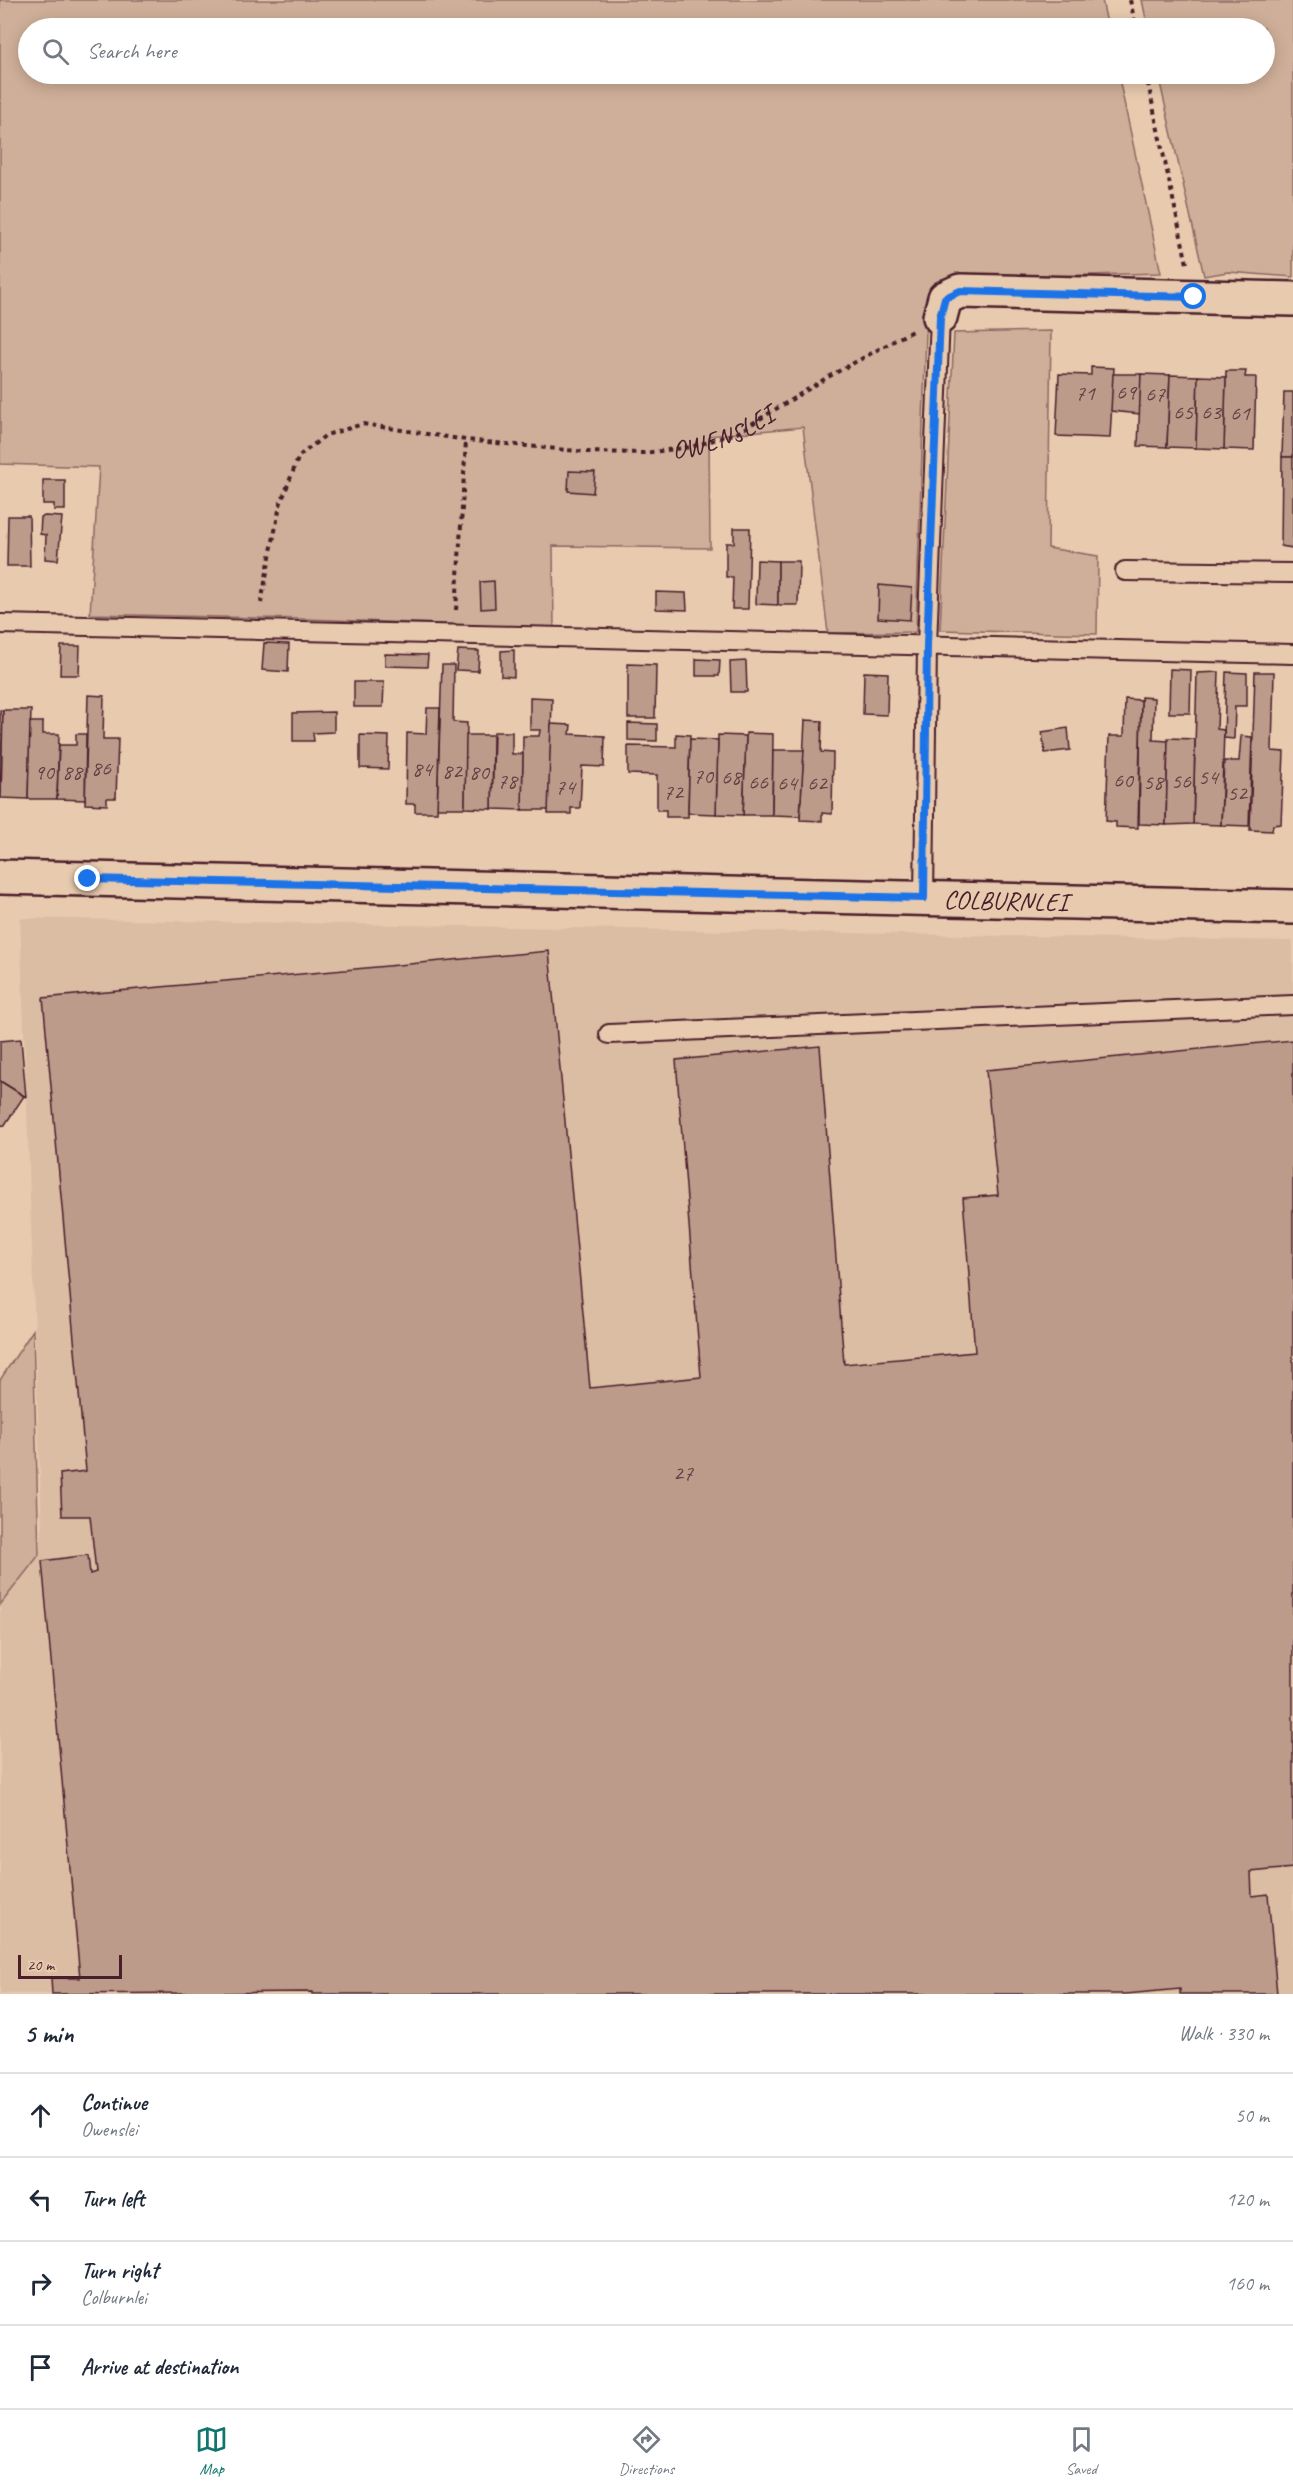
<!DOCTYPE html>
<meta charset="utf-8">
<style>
:root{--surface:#fff;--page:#f2f2f3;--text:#1f2937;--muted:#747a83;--line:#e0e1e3;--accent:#0f766e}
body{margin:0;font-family:Caveat,sans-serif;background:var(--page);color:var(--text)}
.scale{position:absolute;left:18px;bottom:15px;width:104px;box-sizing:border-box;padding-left:6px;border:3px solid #4a1f2b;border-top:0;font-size:16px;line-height:21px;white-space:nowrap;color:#4a1f2b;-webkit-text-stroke:4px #e8cbaf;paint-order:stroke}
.stop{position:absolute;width:18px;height:18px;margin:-14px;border:4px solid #1a73e8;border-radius:50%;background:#fff}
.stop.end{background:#1a73e8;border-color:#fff;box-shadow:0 2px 6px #0008}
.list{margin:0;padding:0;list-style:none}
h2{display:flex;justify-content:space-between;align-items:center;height:78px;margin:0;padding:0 24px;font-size:26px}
h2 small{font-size:20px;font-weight:400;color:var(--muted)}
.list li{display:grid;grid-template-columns:39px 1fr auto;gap:18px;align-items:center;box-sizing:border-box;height:84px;padding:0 24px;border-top:2px solid var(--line)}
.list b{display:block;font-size:22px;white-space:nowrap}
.list p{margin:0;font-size:20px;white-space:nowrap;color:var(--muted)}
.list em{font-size:20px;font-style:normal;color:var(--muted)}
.icon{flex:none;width:33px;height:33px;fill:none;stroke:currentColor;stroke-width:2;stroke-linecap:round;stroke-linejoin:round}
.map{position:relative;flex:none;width:1293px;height:1994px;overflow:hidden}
.search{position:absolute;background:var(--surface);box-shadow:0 3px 15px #0003;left:18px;right:18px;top:18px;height:66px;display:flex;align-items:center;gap:15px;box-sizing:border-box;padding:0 21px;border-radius:33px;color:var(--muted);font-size:22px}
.sheet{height:414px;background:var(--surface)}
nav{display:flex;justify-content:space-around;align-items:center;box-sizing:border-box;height:84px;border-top:2px solid var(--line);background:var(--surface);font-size:16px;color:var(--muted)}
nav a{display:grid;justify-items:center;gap:3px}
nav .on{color:var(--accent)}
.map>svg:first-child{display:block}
.built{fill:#dbbda4}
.green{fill:#cfaf99;stroke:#8c6762;stroke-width:1.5}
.building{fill:#bc9b8b;stroke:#4a1f2b;stroke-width:1.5}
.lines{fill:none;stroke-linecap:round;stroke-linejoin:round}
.service-casing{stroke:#4a1f2b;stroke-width:22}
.minor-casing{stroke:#4a1f2b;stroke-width:38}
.tertiary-casing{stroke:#4a1f2b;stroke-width:38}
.path{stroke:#4a1f2b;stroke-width:4;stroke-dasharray:4.5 4.5;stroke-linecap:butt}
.service{stroke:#e8cbaf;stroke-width:18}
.minor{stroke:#e8cbaf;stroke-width:33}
.tertiary{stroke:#e8cbaf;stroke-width:33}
.route{stroke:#1a73e8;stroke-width:8}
.labels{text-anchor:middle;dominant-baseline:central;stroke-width:6;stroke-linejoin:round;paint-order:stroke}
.number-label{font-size:22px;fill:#663e43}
.street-label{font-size:26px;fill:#4a1f2b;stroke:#e8cbaf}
</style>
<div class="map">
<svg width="1293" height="1994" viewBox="0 0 1293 1994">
<rect width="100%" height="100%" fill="#e8cbaf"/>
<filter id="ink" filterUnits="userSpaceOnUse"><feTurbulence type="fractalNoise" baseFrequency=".0167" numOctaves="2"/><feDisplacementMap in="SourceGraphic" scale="12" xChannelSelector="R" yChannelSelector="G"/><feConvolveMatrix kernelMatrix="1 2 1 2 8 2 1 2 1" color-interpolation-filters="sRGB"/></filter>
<g filter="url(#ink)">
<polygon class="built" points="20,918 1293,941 1293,1994 0,1994 0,1605 39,1555 42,1532"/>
<g class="green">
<polygon points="0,0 1102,0 1108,28 28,28 28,74 1118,74 1161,273 941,279 926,332 916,632 828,633 803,427 709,436 710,548 553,546 554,628 306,619 90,614 99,467 0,464"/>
<polygon points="1142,0 1293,0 1293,277 1228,272 1204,276 1158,74 1264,74 1264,28 1148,28"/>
<polygon points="1051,331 1048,548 1098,556 1097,634 940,630 954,333"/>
<polygon points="33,1330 39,1555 0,1605 0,1380"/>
</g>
<g class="building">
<polygon points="1091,367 1114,368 1110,438 1056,436 1059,374 1091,375"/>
<polygon points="1226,371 1246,371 1245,377 1256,377 1254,450 1224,449"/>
<polygon points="1113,374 1141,374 1140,414 1111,411"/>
<polygon points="1141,374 1170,375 1167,447 1138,446"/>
<polygon points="1170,375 1198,376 1196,448 1167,447"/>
<polygon points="1198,376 1226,377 1224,449 1196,448"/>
<polygon points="1284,392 1293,392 1293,457 1282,457"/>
<polygon points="1282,457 1293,457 1293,548 1281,546"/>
<polygon points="569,471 595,472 593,493 568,491"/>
<polygon points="43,480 65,480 65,510 54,510 54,504 43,504"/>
<polygon points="8,516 29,516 30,566 7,566"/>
<polygon points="45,516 62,517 58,560 45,559 46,535 40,534 41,517"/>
<polygon points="734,528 750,528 748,609 732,609 733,577 726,577 726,543 734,543"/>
<polygon points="757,560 778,561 778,605 756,604"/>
<polygon points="778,561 799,561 798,605 778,605"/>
<polygon points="494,581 495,608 481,609 480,582"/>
<polygon points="879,585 912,588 910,620 878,618"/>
<polygon points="656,592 686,593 687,610 656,609"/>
<polygon points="264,643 289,644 288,672 262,670"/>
<polygon points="61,646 80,646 79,675 60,675"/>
<polygon points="458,650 479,651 478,671 456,670"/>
<polygon points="514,650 514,677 501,676 501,651"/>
<polygon points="385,654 428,655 427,667 385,666"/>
<polygon points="696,659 720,660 719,676 696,676"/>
<polygon points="746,661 747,692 731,692 730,662"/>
<polygon points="628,664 656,665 655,718 628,718"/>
<polygon points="442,665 454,665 453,722 467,723 465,808 437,808"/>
<polygon points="1170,669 1191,670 1190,713 1169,713"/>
<polygon points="864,672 888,673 887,715 863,714"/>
<polygon points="1219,672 1217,729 1224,730 1221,825 1193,824 1197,673"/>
<polygon points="1226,672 1247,673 1247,706 1235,706 1234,739 1224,738"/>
<polygon points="1255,672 1274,672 1272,751 1284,752 1281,824 1273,825 1272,831 1250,830"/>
<polygon points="354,682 384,682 383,707 354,707"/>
<polygon points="88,695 104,696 103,739 118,739 116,798 107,798 107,805 85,804"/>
<polygon points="530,697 552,698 549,810 522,810 523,736 539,736 540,730 530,730"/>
<polygon points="1141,697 1154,698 1153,740 1168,741 1166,825 1139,824"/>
<polygon points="1125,699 1141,700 1138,828 1116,827 1116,822 1106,821 1109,736 1124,736"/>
<polygon points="427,708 440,708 437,812 415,812 415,804 406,804 407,733 426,734"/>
<polygon points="0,710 3,710 1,798 0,798"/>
<polygon points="3,710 31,710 28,799 1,798"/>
<polygon points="334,712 334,732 313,733 314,741 293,741 293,713"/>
<polygon points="805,720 822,721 821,752 833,753 832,814 822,813 822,821 800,820"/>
<polygon points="30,722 43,722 43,734 59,734 57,799 28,799"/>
<polygon points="628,723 657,724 657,741 628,740"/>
<polygon points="551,724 571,725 570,734 605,736 604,767 582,766 580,808 571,808 571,814 548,814"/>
<polygon points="1068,728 1070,750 1045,753 1042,732"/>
<polygon points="494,732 512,732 512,754 523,754 522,810 492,809"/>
<polygon points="746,733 773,734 772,815 743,815"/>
<polygon points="76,734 86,734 85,800 57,799 59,745 76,745"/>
<polygon points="676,734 690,735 688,817 666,817 666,810 657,810 657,775 628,774 628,746 676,747"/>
<polygon points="360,735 389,736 388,769 360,768"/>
<polygon points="466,735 493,735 492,809 465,808"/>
<polygon points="718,735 746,736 743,815 716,814"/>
<polygon points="1241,736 1252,737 1249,826 1221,825 1224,761 1239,761"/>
<polygon points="1168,738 1195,739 1193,824 1166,825"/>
<polygon points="690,739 718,740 716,814 688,813"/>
<polygon points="773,750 804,750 800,816 772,815"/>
<polygon points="549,951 590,1388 701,1377 676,1060 820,1046 844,1364 975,1352 963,1198 998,1195 986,1070 1293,1040 1293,1868 1251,1872 1252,1896 1268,1894 1277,1994 1180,1994 1180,1989 1126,1994 312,1994 312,1992 52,1994 51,1978 80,1978 42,1561 88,1555 90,1574 96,1572 90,1516 62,1516 60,1474 86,1471 43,998"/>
<polygon points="21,1039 26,1097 0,1081 0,1041"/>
<polygon points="0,1081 24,1096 4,1126 0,1124"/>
</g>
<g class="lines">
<defs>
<g id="service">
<polyline points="1125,571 1293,573"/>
<polyline points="0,624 1293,654"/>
<polyline points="924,899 927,645 940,317"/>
<polyline points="609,1034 1293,1005"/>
</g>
<polyline id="minor" points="940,317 945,298 960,291 1293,299"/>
<g id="tertiary">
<path id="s2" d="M0 877 1293 907"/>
</g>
</defs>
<use href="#service" class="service-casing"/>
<use href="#minor" class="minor-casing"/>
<use href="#tertiary" class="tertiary-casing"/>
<g class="path">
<polyline points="1130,0 1136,28"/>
<polyline points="1146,74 1187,264"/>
<path id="s1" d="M261 603 280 505 299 456 326 435 363 424 466 440 587 452 644 453 691 447 737 433 828 377 912 331"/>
<polyline points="456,610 466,440"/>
</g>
<use href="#service" class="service"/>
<use href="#minor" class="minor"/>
<use href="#tertiary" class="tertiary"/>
</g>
</g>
<g class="lines" filter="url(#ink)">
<polyline class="route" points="88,879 924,898 927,645 940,317 945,298 960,291 1194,297"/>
</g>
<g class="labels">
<g class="number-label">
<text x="1126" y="392">69</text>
<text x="1085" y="393">71</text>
<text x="1155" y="394">67</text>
<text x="1183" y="412">65</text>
<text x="1211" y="412">63</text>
<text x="1240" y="413">61</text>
<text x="101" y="768">86</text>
<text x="422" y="769">84</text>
<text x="452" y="771">82</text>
<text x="44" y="772">90</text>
<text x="72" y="772">88</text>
<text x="479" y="772">80</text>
<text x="703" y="776">70</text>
<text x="731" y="777">68</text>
<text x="1208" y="777">54</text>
<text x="1123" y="780">60</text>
<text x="507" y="781">78</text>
<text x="1181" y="781">56</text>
<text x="758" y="782">66</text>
<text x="1153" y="782">58</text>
<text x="787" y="783">64</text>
<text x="817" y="783">62</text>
<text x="565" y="787">74</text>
<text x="673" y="792">72</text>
<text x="1237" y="793">52</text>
<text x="683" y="1473">27</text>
</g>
<g class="street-label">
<text stroke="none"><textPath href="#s1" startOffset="590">OWENSLEI</textPath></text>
<text stroke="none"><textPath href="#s2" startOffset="1006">COLBURNLEI</textPath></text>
</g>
</g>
</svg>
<div class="scale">20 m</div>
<div class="stop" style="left:1194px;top:297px"></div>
<div class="stop end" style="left:88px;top:879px"></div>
<div class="search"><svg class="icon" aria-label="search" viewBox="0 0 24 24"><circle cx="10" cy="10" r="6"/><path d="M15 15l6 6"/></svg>Search here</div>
</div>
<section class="sheet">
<h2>5 min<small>Walk · 330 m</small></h2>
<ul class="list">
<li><svg class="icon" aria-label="ahead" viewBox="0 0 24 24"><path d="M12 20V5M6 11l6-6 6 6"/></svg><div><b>Continue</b><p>Owenslei</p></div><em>50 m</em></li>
<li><svg class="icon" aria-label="left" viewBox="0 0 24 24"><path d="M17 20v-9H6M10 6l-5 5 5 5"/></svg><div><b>Turn left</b></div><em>120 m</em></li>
<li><svg class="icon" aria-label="right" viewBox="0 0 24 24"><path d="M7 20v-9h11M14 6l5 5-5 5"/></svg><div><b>Turn right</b><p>Colburnlei</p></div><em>160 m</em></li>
<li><svg class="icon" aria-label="arrive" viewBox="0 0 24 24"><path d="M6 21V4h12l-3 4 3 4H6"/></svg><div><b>Arrive at destination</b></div></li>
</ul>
</section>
<nav>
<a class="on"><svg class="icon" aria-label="map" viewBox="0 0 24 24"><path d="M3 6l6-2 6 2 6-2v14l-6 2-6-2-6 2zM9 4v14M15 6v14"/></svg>Map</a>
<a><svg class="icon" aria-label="directions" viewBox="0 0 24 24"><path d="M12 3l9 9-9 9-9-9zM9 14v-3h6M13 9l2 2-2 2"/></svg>Directions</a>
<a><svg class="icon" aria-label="saved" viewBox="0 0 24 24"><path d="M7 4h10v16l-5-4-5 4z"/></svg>Saved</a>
</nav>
